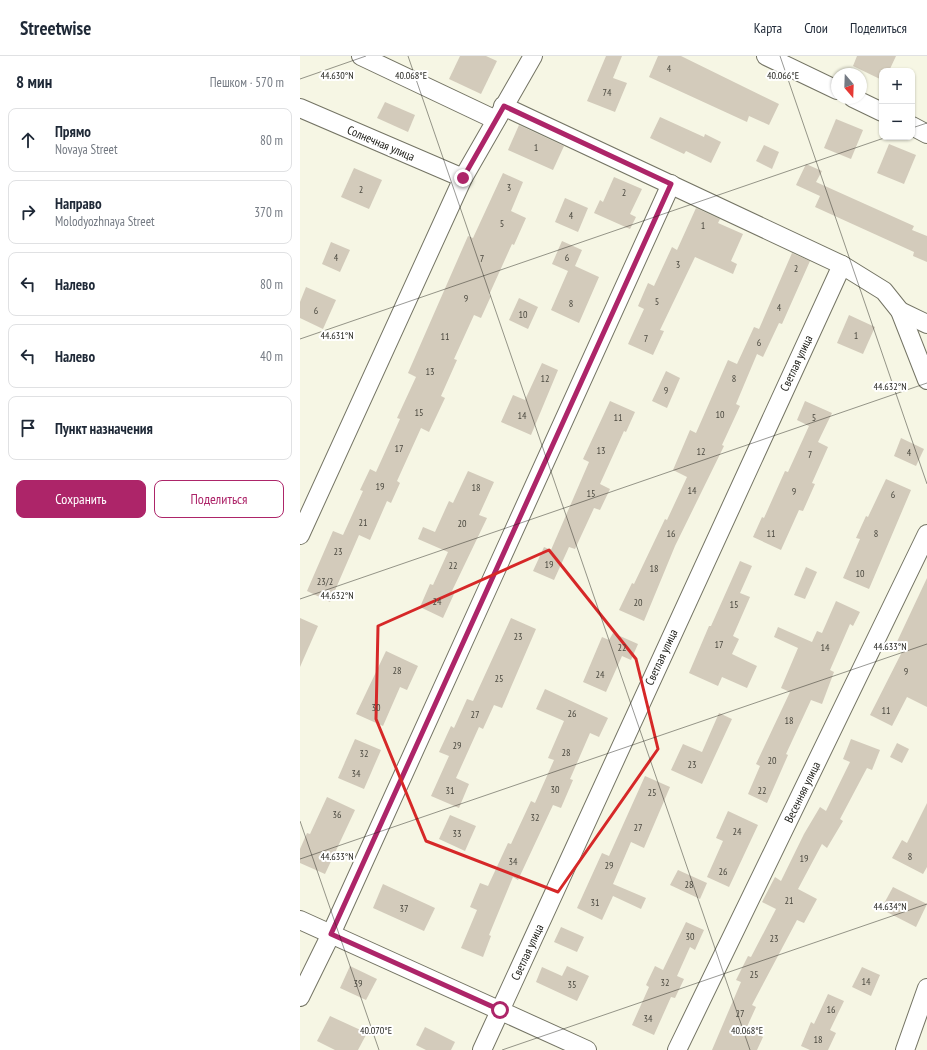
<!DOCTYPE html>
<html lang="ru">
<meta charset="utf-8">
<style>
:root{--surface:#fff;--page:#f6f6f7;--text:#1f2937;--muted:#747a83;--line:#e0e1e3;--accent:#ad2569}
body{margin:0;font-family:"PT Sans Narrow",sans-serif;background:var(--page);color:var(--text)}
.controls{position:absolute;right:12px;top:12px;display:grid;overflow:hidden;border-radius:8px;box-shadow:0 1px 3px #0004}
.controls button{width:36px;height:36px;display:grid;place-items:center;padding:0;border:0;border-bottom:1px solid var(--line);background:var(--surface);color:var(--text);font:20px sans-serif}
.compass{position:absolute;left:531px;top:12px;width:36px;height:36px;border-radius:50%;background:var(--surface);box-shadow:0 1px 3px #0004;rotate:161deg}
.stop{position:absolute;width:12px;height:12px;margin:-9px;border:3px solid #ad2569;border-radius:50%;background:#fff}
.stop.end{background:#ad2569;border-color:#fff;box-shadow:0 1px 4px #0008}
.list{margin:0;padding:0;list-style:none}
h2{display:flex;justify-content:space-between;align-items:center;height:52px;margin:0;padding:0 16px;font-size:17px}
h2 small{font-size:13px;font-weight:400;color:var(--muted)}
.list li{display:grid;grid-template-columns:26px 1fr auto;gap:12px;align-items:center;box-sizing:border-box;height:64px;margin:0 8px 8px;padding:0 8px;border:1px solid var(--line);border-radius:8px}
.list b{display:block;font-size:15px;white-space:nowrap}
.list p{margin:0;font-size:13px;white-space:nowrap;color:var(--muted)}
.list em{font-size:13px;font-style:normal;color:var(--muted)}
.actions{display:flex;gap:8px;padding:12px 16px}
.actions a{flex:1;padding:9px 0;border:1px solid var(--accent);border-radius:8px;text-align:center;font-size:14px;color:var(--accent)}
.actions .main{background:var(--accent);color:#fff}
.icon{flex:none;width:22px;height:22px;fill:none;stroke:currentColor;stroke-width:2;stroke-linecap:round;stroke-linejoin:round}
.map{position:relative;flex:none;width:627px;height:994px;overflow:hidden}
header{display:flex;align-items:center;gap:24px;box-sizing:border-box;height:56px;padding:0 20px;background:var(--surface);border-bottom:1px solid var(--line)}
header strong{font-size:19px}
nav{display:flex;gap:22px;margin-inline-start:auto;font-size:14px}
main{display:flex}
aside{flex:1;background:var(--surface)}
.map>svg:first-child{display:block}
.building{fill:#d3cbbb}
.lines{fill:none;stroke-linecap:round;stroke-linejoin:round}
.minor-casing{stroke:#747464;stroke-width:20}
.minor{stroke:#fff;stroke-width:18}
.route{stroke:#ad2569;stroke-width:5}
.marked{fill:none;stroke:#d62828;stroke-width:3;stroke-linejoin:round}
.ticks{fill:none;stroke:#1c1c16;stroke-width:1;stroke-opacity:0.45}
.labels{text-anchor:middle;dominant-baseline:central;stroke-width:4;stroke-linejoin:round;paint-order:stroke}
.number-label{font-size:10px;fill:#4a483f}
.street-label{font-size:12px;fill:#1c1c16;stroke:#fff}
.ticks-label{font-size:10px;text-anchor:middle;fill:#1c1c16;stroke:#fff;stroke-width:4;stroke-linejoin:round;paint-order:stroke}
</style>
<header>
<strong>Streetwise</strong>
<nav><a>Карта</a><a>Слои</a><a>Поделиться</a></nav>
</header>
<main>
<aside>
<h2>8 мин<small>Пешком · 570 m</small></h2>
<ul class="list">
<li><svg class="icon" aria-label="ahead" viewBox="0 0 24 24"><path d="M12 20V5M6 11l6-6 6 6"/></svg><div><b>Прямо</b><p>Novaya Street</p></div><em>80 m</em></li>
<li><svg class="icon" aria-label="right" viewBox="0 0 24 24"><path d="M7 20v-9h11M14 6l5 5-5 5"/></svg><div><b>Направо</b><p>Molodyozhnaya Street</p></div><em>370 m</em></li>
<li><svg class="icon" aria-label="left" viewBox="0 0 24 24"><path d="M17 20v-9H6M10 6l-5 5 5 5"/></svg><div><b>Налево</b></div><em>80 m</em></li>
<li><svg class="icon" aria-label="left" viewBox="0 0 24 24"><path d="M17 20v-9H6M10 6l-5 5 5 5"/></svg><div><b>Налево</b></div><em>40 m</em></li>
<li><svg class="icon" aria-label="arrive" viewBox="0 0 24 24"><path d="M6 21V4h12l-3 4 3 4H6"/></svg><div><b>Пункт назначения</b></div></li>
</ul>
<div class="actions"><a class="main">Сохранить</a><a>Поделиться</a></div>
</aside>
<div class="map">
<svg width="627" height="994" viewBox="0 0 627 994">
<rect width="100%" height="100%" fill="#f6f6e4"/>
<g class="building">
<polygon points="160,0 186,0 197,5 181,38 149,23"/>
<polygon points="306,0 322,0 313,22 327,27 315,56 287,45"/>
<polygon points="358,0 381,0 479,48 469,69 449,60 447,66 349,21"/>
<polygon points="557,0 596,0 589,15 582,15 582,24 553,10"/>
<polygon points="85,46 115,59 108,76 77,62"/>
<polygon points="360,61 404,81 405,78 421,86 411,107 386,95 384,98 350,82"/>
<polygon points="536,63 563,74 551,103 524,92"/>
<polygon points="219,69 264,90 253,114 208,94"/>
<polygon points="589,88 616,99 604,128 577,117"/>
<polygon points="464,89 479,96 472,113 456,105"/>
<polygon points="506,108 522,115 516,126 614,170 612,174 627,180 627,206 613,200 614,196 515,151 520,140 496,129"/>
<polygon points="54,112 82,124 69,153 41,141"/>
<polygon points="203,117 223,126 211,155 226,162 214,189 212,188 189,239 191,240 181,262 174,259 154,303 157,304 141,340 145,342 129,376 121,372 97,425 100,427 91,447 87,445 70,484 59,479 30,546 7,535 33,475 43,479 63,435 60,434 70,413 76,416 100,363 97,362 116,321 108,317 168,180 173,182"/>
<polygon points="314,121 342,133 330,158 336,161 330,173 294,157 300,144 303,146"/>
<polygon points="265,142 288,152 278,176 255,166"/>
<polygon points="396,152 420,163 418,167 443,178 431,205 437,208 433,218 395,201 360,274 364,275 353,299 328,288 344,253 338,250 348,227 354,230 372,191 377,194"/>
<polygon points="262,185 282,194 275,210 299,221 279,267 251,254 268,215 252,208"/>
<polygon points="31,186 50,194 40,216 22,208"/>
<polygon points="492,197 510,205 482,268 479,267 463,301 457,298 436,348 440,350 422,389 424,390 375,490 344,565 319,554 332,527 334,528 365,463 367,464 387,421 373,414 390,374 396,377 428,304 437,308 454,271 459,273"/>
<polygon points="6,231 36,244 23,273 0,262 0,246"/>
<polygon points="219,242 238,251 228,273 209,264"/>
<polygon points="549,259 575,271 563,298 537,287"/>
<polygon points="242,307 258,314 231,379 201,366 213,339 225,344"/>
<polygon points="366,315 380,322 367,352 352,345"/>
<polygon points="310,345 335,356 326,376 324,375 300,428 310,433 300,454 294,452 275,493 269,491 254,524 233,515 244,491 251,494 289,406 283,403"/>
<polygon points="505,345 532,357 518,386 528,391 512,427 515,428 503,455 499,454 481,494 453,481 462,461 464,462 485,415 488,416 509,370 497,364"/>
<polygon points="601,382 624,393 616,410 594,400"/>
<polygon points="168,415 194,426 179,459 187,462 151,537 154,538 143,562 120,551 130,528 133,529 148,496 118,483 123,471 135,476 149,445 153,447"/>
<polygon points="586,423 611,434 569,533 543,522 560,483 556,482 566,460 568,461"/>
<polygon points="440,505 452,510 440,537 450,541 433,580 439,583 432,598 457,610 447,632 422,621 418,630 389,617 409,570 411,570"/>
<polygon points="506,511 517,516 505,543 494,539"/>
<polygon points="627,522 627,651 607,641 592,670 570,659 603,594 595,590"/>
<polygon points="536,545 560,556 553,570 550,568 530,614 534,616 522,648 511,644 486,698 488,699 467,747 448,738 460,710 456,708 490,636 481,632 498,592 474,581 478,571 512,586 517,575 522,577"/>
<polygon points="0,562 18,570 0,611"/>
<polygon points="211,562 236,573 202,652 194,649 183,673 179,671 156,722 169,728 159,752 131,740 149,700 139,696 151,670 154,672 167,643 173,645"/>
<polygon points="313,577 338,588 331,604 322,600 306,636 283,626 302,581 309,584"/>
<polygon points="86,595 118,610 107,634 100,631 83,670 56,658"/>
<polygon points="245,633 308,662 299,681 290,677 270,723 273,724 261,752 253,749 218,824 213,821 189,879 191,880 183,901 161,892 177,854 170,851 180,827 188,830 208,787 211,788 231,745 235,747 254,704 248,702 264,665 236,653"/>
<polygon points="419,657 432,663 402,728 371,714 383,688 402,696"/>
<polygon points="55,683 81,694 64,733 38,722"/>
<polygon points="551,683 580,694 572,714 567,712 540,763 543,765 527,792 522,788 498,833 517,843 504,867 497,864 452,949 456,951 446,973 463,981 457,994 412,994 441,926 436,924 448,900 451,901 476,853 462,846 475,821 481,825 504,778 520,751 526,755 550,706 543,703"/>
<polygon points="597,687 609,693 602,707 590,701"/>
<polygon points="345,720 370,731 344,792 331,786 313,828 346,842 341,853 313,840 302,864 277,852 302,797 309,800"/>
<polygon points="27,741 55,754 25,818 0,807 0,793 7,777 10,778"/>
<polygon points="627,747 627,811 623,818 592,802 602,784 607,787"/>
<polygon points="428,755 458,769 429,831 407,821 423,785 416,782"/>
<polygon points="150,759 176,770 165,795 139,783"/>
<polygon points="378,814 407,827 400,843 370,829"/>
<polygon points="83,828 135,852 124,875 73,852"/>
<polygon points="593,831 627,848 616,871 581,853"/>
<polygon points="386,866 404,874 395,894 390,891 377,920 384,923 375,942 371,941 354,979 332,969 349,931 346,929 355,910 363,914"/>
<polygon points="261,871 284,881 277,896 254,886"/>
<polygon points="50,910 77,923 66,944 40,932"/>
<polygon points="267,910 289,920 277,945 236,926 242,911 262,920"/>
<polygon points="562,911 580,919 571,940 552,931"/>
<polygon points="528,938 544,945 530,974 536,977 528,994 510,994 501,990 511,966 514,968"/>
<polygon points="30,960 67,977 58,994 35,994 17,985"/>
<polygon points="125,971 155,986 151,994 126,994 116,989"/>
</g>
<g class="lines">
<defs>
<g id="minor">
<polyline points="61,0 196,64"/>
<polyline points="466,0 537,34"/>
<polyline points="553,42 582,56"/>
<polyline points="203,50 542,209 584,235 600,255 627,324"/>
<polyline points="0,52 163,122"/>
<polyline points="612,70 627,78"/>
<polyline points="600,255 627,268"/>
<polyline points="0,479 163,122 233,0"/>
<polyline points="0,864 287,994"/>
<polyline points="0,941 31,878 371,128"/>
<polyline points="182,994 542,209"/>
<polyline points="377,994 627,478"/>
<polyline points="605,994 627,932"/>
</g>
</defs>
<use href="#minor" class="minor-casing"/>
<use href="#minor" class="minor"/>
</g>
<g class="lines">
<polyline class="route" points="163,122 204,50 371,128 31,878 200,954"/>
</g>
<path class="marked" d="M249 494 336 603 358 693 258 836 126 785 76 663 78 570Z"/>
<path class="ticks" d="M108 0 450 994M480 0 627 428M0 23 66 0M612 72 627 67M0 283 587 81M0 543 627 327M0 765 79 994M0 803 627 588M202 994 627 848"/>
<g class="labels">
<g class="number-label">
<text x="369" y="12">4</text>
<text x="307" y="36">74</text>
<text x="236" y="91">1</text>
<text x="209" y="131">3</text>
<text x="61" y="133">2</text>
<text x="324" y="136">2</text>
<text x="271" y="159">4</text>
<text x="202" y="167">5</text>
<text x="403" y="169">1</text>
<text x="36" y="201">4</text>
<text x="267" y="201">6</text>
<text x="182" y="202">7</text>
<text x="378" y="208">3</text>
<text x="496" y="212">2</text>
<text x="166" y="242">9</text>
<text x="357" y="245">5</text>
<text x="271" y="247">8</text>
<text x="479" y="251">4</text>
<text x="16" y="254">6</text>
<text x="223" y="258">10</text>
<text x="556" y="279">1</text>
<text x="145" y="280">11</text>
<text x="346" y="282">7</text>
<text x="459" y="286">6</text>
<text x="130" y="315">13</text>
<text x="245" y="322">12</text>
<text x="434" y="322">8</text>
<text x="366" y="334">9</text>
<text x="119" y="356">15</text>
<text x="420" y="358">10</text>
<text x="222" y="359">14</text>
<text x="318" y="361">11</text>
<text x="514" y="361">5</text>
<text x="99" y="392">17</text>
<text x="301" y="394">13</text>
<text x="401" y="395">12</text>
<text x="609" y="396">4</text>
<text x="510" y="398">7</text>
<text x="80" y="430">19</text>
<text x="176" y="431">18</text>
<text x="392" y="434">14</text>
<text x="494" y="435">9</text>
<text x="291" y="437">15</text>
<text x="593" y="438">6</text>
<text x="63" y="466">21</text>
<text x="162" y="467">20</text>
<text x="371" y="477">16</text>
<text x="471" y="477">11</text>
<text x="576" y="477">8</text>
<text x="38" y="495">23</text>
<text x="249" y="508">19</text>
<text x="153" y="509">22</text>
<text x="354" y="512">18</text>
<text x="560" y="517">10</text>
<text x="25" y="525">23/2</text>
<text x="137" y="545">24</text>
<text x="338" y="546">20</text>
<text x="434" y="548">15</text>
<text x="218" y="580">23</text>
<text x="419" y="588">17</text>
<text x="322" y="591">22</text>
<text x="525" y="591">14</text>
<text x="97" y="614">28</text>
<text x="606" y="615">9</text>
<text x="300" y="618">24</text>
<text x="199" y="622">25</text>
<text x="76" y="651">30</text>
<text x="586" y="654">11</text>
<text x="272" y="657">26</text>
<text x="175" y="658">27</text>
<text x="489" y="664">18</text>
<text x="157" y="689">29</text>
<text x="266" y="696">28</text>
<text x="64" y="697">32</text>
<text x="472" y="704">20</text>
<text x="392" y="708">23</text>
<text x="56" y="717">34</text>
<text x="255" y="733">30</text>
<text x="150" y="734">31</text>
<text x="462" y="734">22</text>
<text x="352" y="736">25</text>
<text x="37" y="758">36</text>
<text x="235" y="761">32</text>
<text x="338" y="771">27</text>
<text x="437" y="775">24</text>
<text x="157" y="777">33</text>
<text x="610" y="800">8</text>
<text x="504" y="802">19</text>
<text x="213" y="805">34</text>
<text x="309" y="809">29</text>
<text x="423" y="815">26</text>
<text x="389" y="828">28</text>
<text x="489" y="844">21</text>
<text x="295" y="846">31</text>
<text x="104" y="852">37</text>
<text x="390" y="880">30</text>
<text x="474" y="882">23</text>
<text x="454" y="918">25</text>
<text x="566" y="925">14</text>
<text x="365" y="926">32</text>
<text x="58" y="927">39</text>
<text x="272" y="928">35</text>
<text x="531" y="953">16</text>
<text x="440" y="957">27</text>
<text x="348" y="962">34</text>
<text x="518" y="983">18</text>
</g>
<g class="street-label">
<text transform="translate(81 87) rotate(23)">Солнечная улица</text>
<text transform="translate(496 307) rotate(-65)">Светлая улица</text>
<text transform="translate(361 601) rotate(-65)">Светлая улица</text>
<text transform="translate(502 736) rotate(-64)">Весенняя улица</text>
<text transform="translate(227 896) rotate(-65)">Светлая улица</text>
</g>
</g>
<g class="ticks-label">
<text x="111" y="23">40.068°E</text>
<text x="483" y="23">40.066°E</text>
<text x="37" y="23">44.630°N</text>
<text x="37" y="283">44.631°N</text>
<text x="590" y="334">44.632°N</text>
<text x="37" y="543">44.632°N</text>
<text x="590" y="594">44.633°N</text>
<text x="37" y="804">44.633°N</text>
<text x="590" y="854">44.634°N</text>
<text x="76" y="978">40.070°E</text>
<text x="447" y="978">40.068°E</text>
</g>
</svg>
<div class="controls">
<button>+</button>
<button>−</button>
</div>
<svg class="compass" viewBox="-18 -18 36 36"><path d="M0-13l5 13h-10z" fill="#e53935"/><path d="M0 13l5-13h-10z" fill="#747a83"/></svg>
<div class="stop" style="left:200px;top:954px"></div>
<div class="stop end" style="left:163px;top:122px"></div>
</div>
</main>
